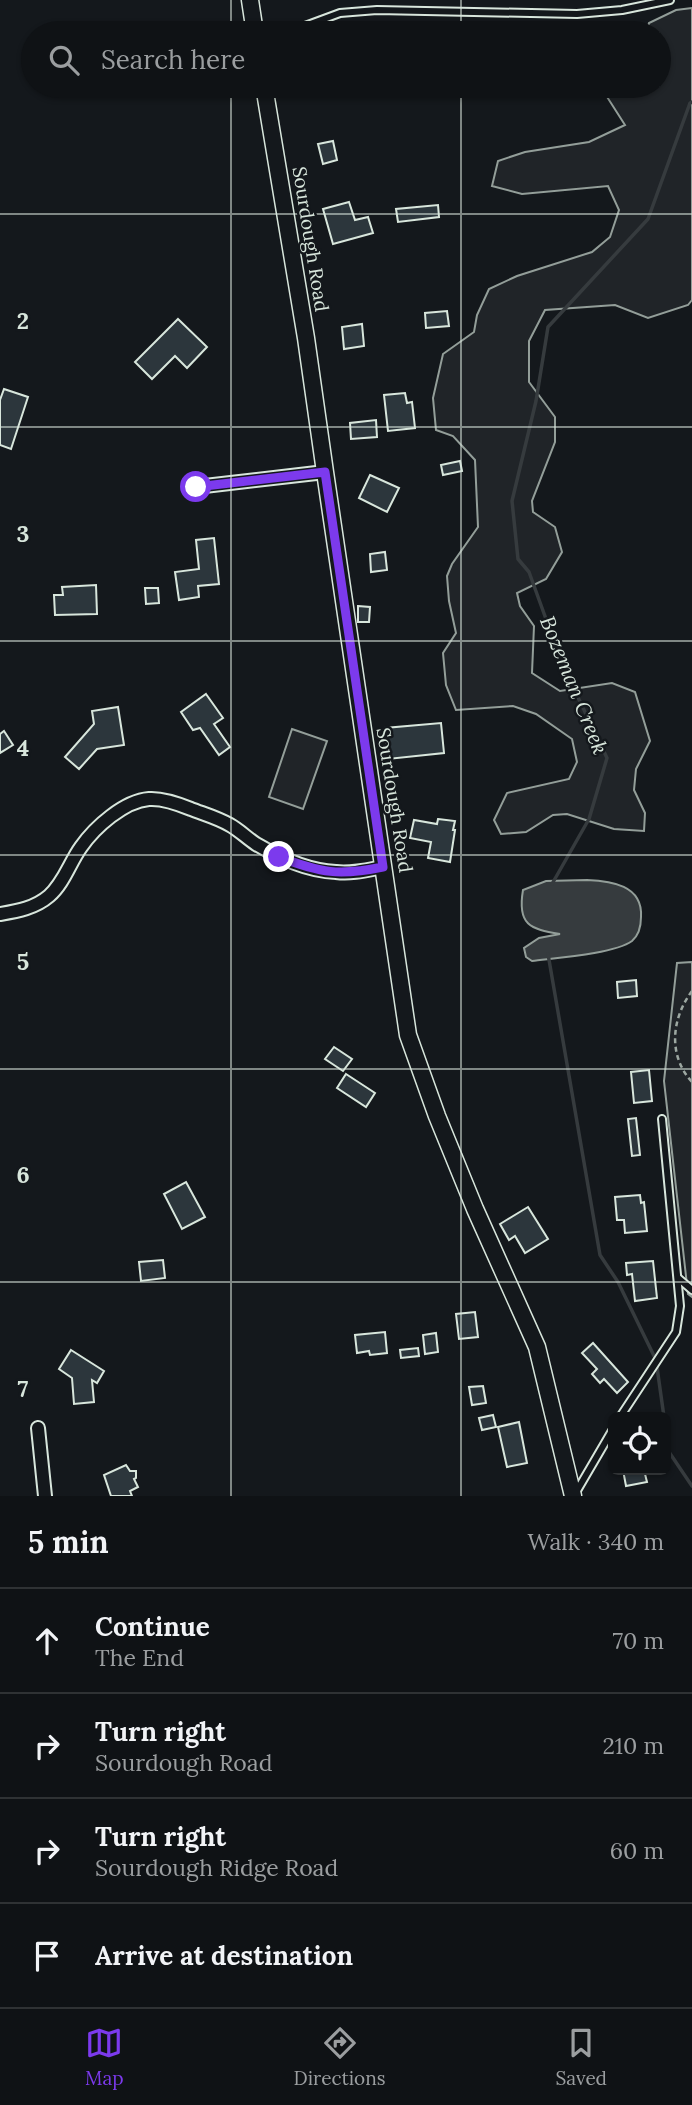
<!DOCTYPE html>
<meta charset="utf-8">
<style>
:root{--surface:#0f1215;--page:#181b1e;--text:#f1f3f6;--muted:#9b9ea0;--line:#2f3234;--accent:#7c3aed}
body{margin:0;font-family:Lora,serif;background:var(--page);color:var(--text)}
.controls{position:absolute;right:21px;bottom:21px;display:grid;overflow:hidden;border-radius:10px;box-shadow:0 2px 5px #0004}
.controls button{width:63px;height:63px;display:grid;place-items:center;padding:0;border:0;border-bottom:2px solid var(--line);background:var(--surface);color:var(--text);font:35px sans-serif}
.stop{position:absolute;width:21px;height:21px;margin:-16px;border:5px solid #7c3aed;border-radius:50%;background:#fff}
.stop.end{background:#7c3aed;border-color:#fff;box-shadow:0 2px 7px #0008}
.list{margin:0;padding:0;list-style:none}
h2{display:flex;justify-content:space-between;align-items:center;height:91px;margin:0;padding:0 28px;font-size:30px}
h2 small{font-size:23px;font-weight:400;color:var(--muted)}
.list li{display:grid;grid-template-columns:46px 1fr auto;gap:21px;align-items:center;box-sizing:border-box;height:105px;padding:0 28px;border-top:2px solid var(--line)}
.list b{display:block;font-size:26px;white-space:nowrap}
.list p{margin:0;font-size:23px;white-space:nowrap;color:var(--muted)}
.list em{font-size:23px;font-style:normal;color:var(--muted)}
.icon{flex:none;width:38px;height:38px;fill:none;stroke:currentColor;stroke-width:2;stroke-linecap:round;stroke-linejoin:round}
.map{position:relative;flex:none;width:692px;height:1496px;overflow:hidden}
.search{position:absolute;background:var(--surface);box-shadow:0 2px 5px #0004;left:21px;right:21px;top:21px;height:77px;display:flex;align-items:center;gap:18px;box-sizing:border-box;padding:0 24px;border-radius:38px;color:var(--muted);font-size:26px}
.sheet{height:511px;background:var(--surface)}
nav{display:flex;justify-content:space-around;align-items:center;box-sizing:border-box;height:98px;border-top:2px solid var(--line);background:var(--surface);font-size:19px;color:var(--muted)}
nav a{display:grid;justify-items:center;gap:4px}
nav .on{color:var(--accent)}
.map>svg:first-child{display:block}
.green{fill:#202428;stroke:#939e99;stroke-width:2}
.water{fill:#363b3e;stroke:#939e99;stroke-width:2}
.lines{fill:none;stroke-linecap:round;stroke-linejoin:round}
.stream{stroke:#363b3e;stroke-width:3.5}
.building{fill:#2c363c;stroke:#d8e6dc;stroke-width:2}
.lane-casing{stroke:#d8e6dc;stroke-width:10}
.street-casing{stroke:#d8e6dc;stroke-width:16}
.secondary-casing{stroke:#d8e6dc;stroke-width:19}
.path{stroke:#9da8a2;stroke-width:2.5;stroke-dasharray:5 3.5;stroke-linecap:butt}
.lane{stroke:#14181c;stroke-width:6}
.street{stroke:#14181c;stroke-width:12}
.secondary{stroke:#14181c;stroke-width:16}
.route{stroke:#7c3aed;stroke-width:9}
.grid{fill:none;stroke:#d8e6dc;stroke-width:2;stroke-opacity:0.55}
.labels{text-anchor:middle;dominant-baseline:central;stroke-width:5;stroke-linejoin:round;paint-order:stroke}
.street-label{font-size:19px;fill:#d8e6dc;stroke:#14181c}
.water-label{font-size:21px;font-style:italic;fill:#d8e6dc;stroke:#14181c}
.grid-label{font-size:23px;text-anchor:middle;font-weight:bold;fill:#d8e6dc;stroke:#14181c;stroke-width:5;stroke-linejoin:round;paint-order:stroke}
</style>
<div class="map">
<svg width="692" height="1496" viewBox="0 0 692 1496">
<rect width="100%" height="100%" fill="#14181c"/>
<g class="green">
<polygon points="692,8 692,300 688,305 648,318 615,305 545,310 529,341 529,382 555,417 555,442 532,501 533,512 555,527 562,552 546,579 517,593 520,606 534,626 532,673 560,691 612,683 635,692 650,741 636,769 634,790 645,813 644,831 614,829 567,814 553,815 526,832 501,834 494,820 507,793 569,779 577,762 572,739 536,714 513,706 456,710 446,685 443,653 456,633 449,601 447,576 452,564 478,527 475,460 453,436 436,430 433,398 443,354 474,332 477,315 489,289 517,276 592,252 610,237 619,210 608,186 522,194 492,186 498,161 525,152 589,142 625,125 602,89 605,86 659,86 659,33 646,33 649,23 676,10"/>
<polygon points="292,729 327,741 303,809 269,797"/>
<polygon points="692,962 692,1297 688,1294 664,1081 677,963"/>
</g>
<path class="water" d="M587 880C611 881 643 885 641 917 641 925 639 935 632 941 614 954 555 958 532 961L526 957 524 948 539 938 560 934C530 929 517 925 523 890L546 881Z"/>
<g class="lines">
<g class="stream">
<polyline points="552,884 589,819 607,758 563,666 529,572 518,559 512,501 536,401 548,327 648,219 690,103 692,102"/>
<polyline points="548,954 600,1255 618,1282 656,1360 664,1417"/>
<polyline points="666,1427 669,1452 692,1486"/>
</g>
</g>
<g class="building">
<polygon points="333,141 337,160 323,164 318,144"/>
<polygon points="349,202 355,220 368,217 373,233 333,244 323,209"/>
<polygon points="438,205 439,217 398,222 396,209"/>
<polygon points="447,311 449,326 426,328 425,313"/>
<polygon points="178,319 207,347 187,368 175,356 152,379 135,362"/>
<polygon points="362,324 364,346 344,349 342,327"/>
<polygon points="4,389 28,397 11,449 0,445 0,400"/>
<polygon points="405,393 407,403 412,402 415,428 388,431 384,395"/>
<polygon points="376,420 377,437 351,439 350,423"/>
<polygon points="460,461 462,471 443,475 441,465"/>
<polygon points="370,475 399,488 387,512 359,498"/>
<polygon points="214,538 219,584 198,586 199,597 179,600 175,572 199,569 196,540"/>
<polygon points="385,552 387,570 371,572 370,554"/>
<polygon points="96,585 97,614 55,615 54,595 63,595 62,587"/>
<polygon points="145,588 158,588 159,603 146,604"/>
<polygon points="358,606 370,607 369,622 358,622"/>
<polygon points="206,694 223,718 214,724 230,747 219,755 200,728 193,730 181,712"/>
<polygon points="118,707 124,745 97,749 79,769 65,757 94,724 92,711"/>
<polygon points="441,723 444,753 388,759 385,728"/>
<polygon points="4,731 13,745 0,753 0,734"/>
<polygon points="438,819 455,821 453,830 455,830 450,862 428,858 431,842 410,838 414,820 437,824"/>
<polygon points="636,980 637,996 618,998 617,982"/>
<polygon points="334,1047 352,1059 343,1071 325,1059"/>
<polygon points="649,1070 652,1101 634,1103 631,1072"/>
<polygon points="346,1074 375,1093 366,1107 337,1088"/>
<polygon points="636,1118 640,1155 632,1156 628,1119"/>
<polygon points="186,1182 205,1217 182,1229 164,1194"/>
<polygon points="640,1195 641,1203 644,1202 647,1231 625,1233 624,1220 617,1220 615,1197"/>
<polygon points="528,1207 548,1239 525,1253 515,1236 509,1240 500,1224"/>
<polygon points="163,1260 165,1278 141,1281 139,1262"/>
<polygon points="653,1261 657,1298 635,1301 632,1274 627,1275 626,1263"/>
<polygon points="475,1312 478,1337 459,1339 456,1314"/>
<polygon points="385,1332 387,1353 370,1355 369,1351 357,1353 355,1335"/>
<polygon points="436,1333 438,1352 425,1354 423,1335"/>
<polygon points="593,1343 628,1382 617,1393 604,1379 600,1383 592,1374 597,1369 582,1353"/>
<polygon points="418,1348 419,1356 401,1358 400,1350"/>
<polygon points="71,1350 104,1371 97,1383 92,1380 94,1402 74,1404 72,1378 59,1369"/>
<polygon points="483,1386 486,1403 472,1405 469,1387"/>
<polygon points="493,1415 496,1427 482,1430 479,1418"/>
<polygon points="519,1422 527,1463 507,1467 498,1427"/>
<polygon points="126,1465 130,1471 136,1471 136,1478 134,1479 138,1487 130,1491 132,1496 111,1496 104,1475"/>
<polygon points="623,1470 644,1470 647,1482 626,1486"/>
</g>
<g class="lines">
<defs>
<g id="lane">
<polyline points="286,33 340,13 377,10 577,14 622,10 670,0"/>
<polyline points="678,1278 692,1290"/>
<polyline points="620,1417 676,1332 680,1306 662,1119"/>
<polyline points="575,1494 613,1429"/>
</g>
<g id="street">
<polyline points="196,487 325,472"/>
<path d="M0 914C18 911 35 908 49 896 64 883 70 862 81 847 95 827 124 801 149 799 163 798 179 804 191 809 204 814 218 818 230 825 239 830 247 838 256 844 280 858 307 871 336 872 352 874 367 870 383 867"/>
<polyline points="38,1428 45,1496"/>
</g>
<g id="secondary">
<polyline points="250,0 255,33"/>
<polyline points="264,86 306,338 325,472 408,1035 437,1116 475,1209 537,1347 573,1496"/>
</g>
</defs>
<use href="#lane" class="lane-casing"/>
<use href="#street" class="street-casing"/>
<use href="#secondary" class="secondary-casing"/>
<path class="path" d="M692 991C671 1019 668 1056 692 1082"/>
<use href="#lane" class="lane"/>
<use href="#street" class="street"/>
<use href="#secondary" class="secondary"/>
</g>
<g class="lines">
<path class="route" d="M196 487 325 472 383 867C339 876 321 873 279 857"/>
</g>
<path class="grid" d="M231 0V33M461 0V33M231 86V1496M461 86V1496M0 214H692M0 427H692M0 641H692M0 855H692M0 1069H692M0 1282H692"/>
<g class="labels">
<g class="street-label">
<text transform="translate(311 239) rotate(81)">Sourdough Road</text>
<text transform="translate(395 800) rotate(81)">Sourdough Road</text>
</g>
<g class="water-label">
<text transform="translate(574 685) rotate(68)">Bozeman Creek</text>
</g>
</g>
<g class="grid-label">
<text x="23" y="329">2</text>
<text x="23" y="542">3</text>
<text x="23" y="756">4</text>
<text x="23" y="970">5</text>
<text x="23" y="1183">6</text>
<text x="23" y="1397">7</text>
</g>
</svg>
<div class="controls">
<button><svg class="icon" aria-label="locate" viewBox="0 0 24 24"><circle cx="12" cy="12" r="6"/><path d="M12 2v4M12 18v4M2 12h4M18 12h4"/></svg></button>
</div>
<div class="stop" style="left:196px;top:487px"></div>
<div class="stop end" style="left:279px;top:857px"></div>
<div class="search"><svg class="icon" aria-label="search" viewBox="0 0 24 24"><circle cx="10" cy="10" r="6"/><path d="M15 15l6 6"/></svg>Search here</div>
</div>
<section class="sheet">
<h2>5 min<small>Walk · 340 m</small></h2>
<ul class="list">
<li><svg class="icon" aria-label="ahead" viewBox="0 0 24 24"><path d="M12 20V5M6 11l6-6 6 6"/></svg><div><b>Continue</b><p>The End</p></div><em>70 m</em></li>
<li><svg class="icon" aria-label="right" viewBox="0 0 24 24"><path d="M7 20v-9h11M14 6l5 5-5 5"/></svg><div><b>Turn right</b><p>Sourdough Road</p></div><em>210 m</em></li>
<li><svg class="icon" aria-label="right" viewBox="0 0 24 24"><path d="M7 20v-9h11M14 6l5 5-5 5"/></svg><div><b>Turn right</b><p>Sourdough Ridge Road</p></div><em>60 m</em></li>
<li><svg class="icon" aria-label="arrive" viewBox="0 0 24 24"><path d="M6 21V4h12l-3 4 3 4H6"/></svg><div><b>Arrive at destination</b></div></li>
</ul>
</section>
<nav>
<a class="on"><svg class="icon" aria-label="map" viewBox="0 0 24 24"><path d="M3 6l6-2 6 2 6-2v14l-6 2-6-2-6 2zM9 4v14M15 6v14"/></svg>Map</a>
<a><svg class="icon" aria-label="directions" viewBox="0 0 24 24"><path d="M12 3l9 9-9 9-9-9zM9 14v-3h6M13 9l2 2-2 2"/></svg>Directions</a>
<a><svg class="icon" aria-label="saved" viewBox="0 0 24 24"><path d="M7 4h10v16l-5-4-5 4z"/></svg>Saved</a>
</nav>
